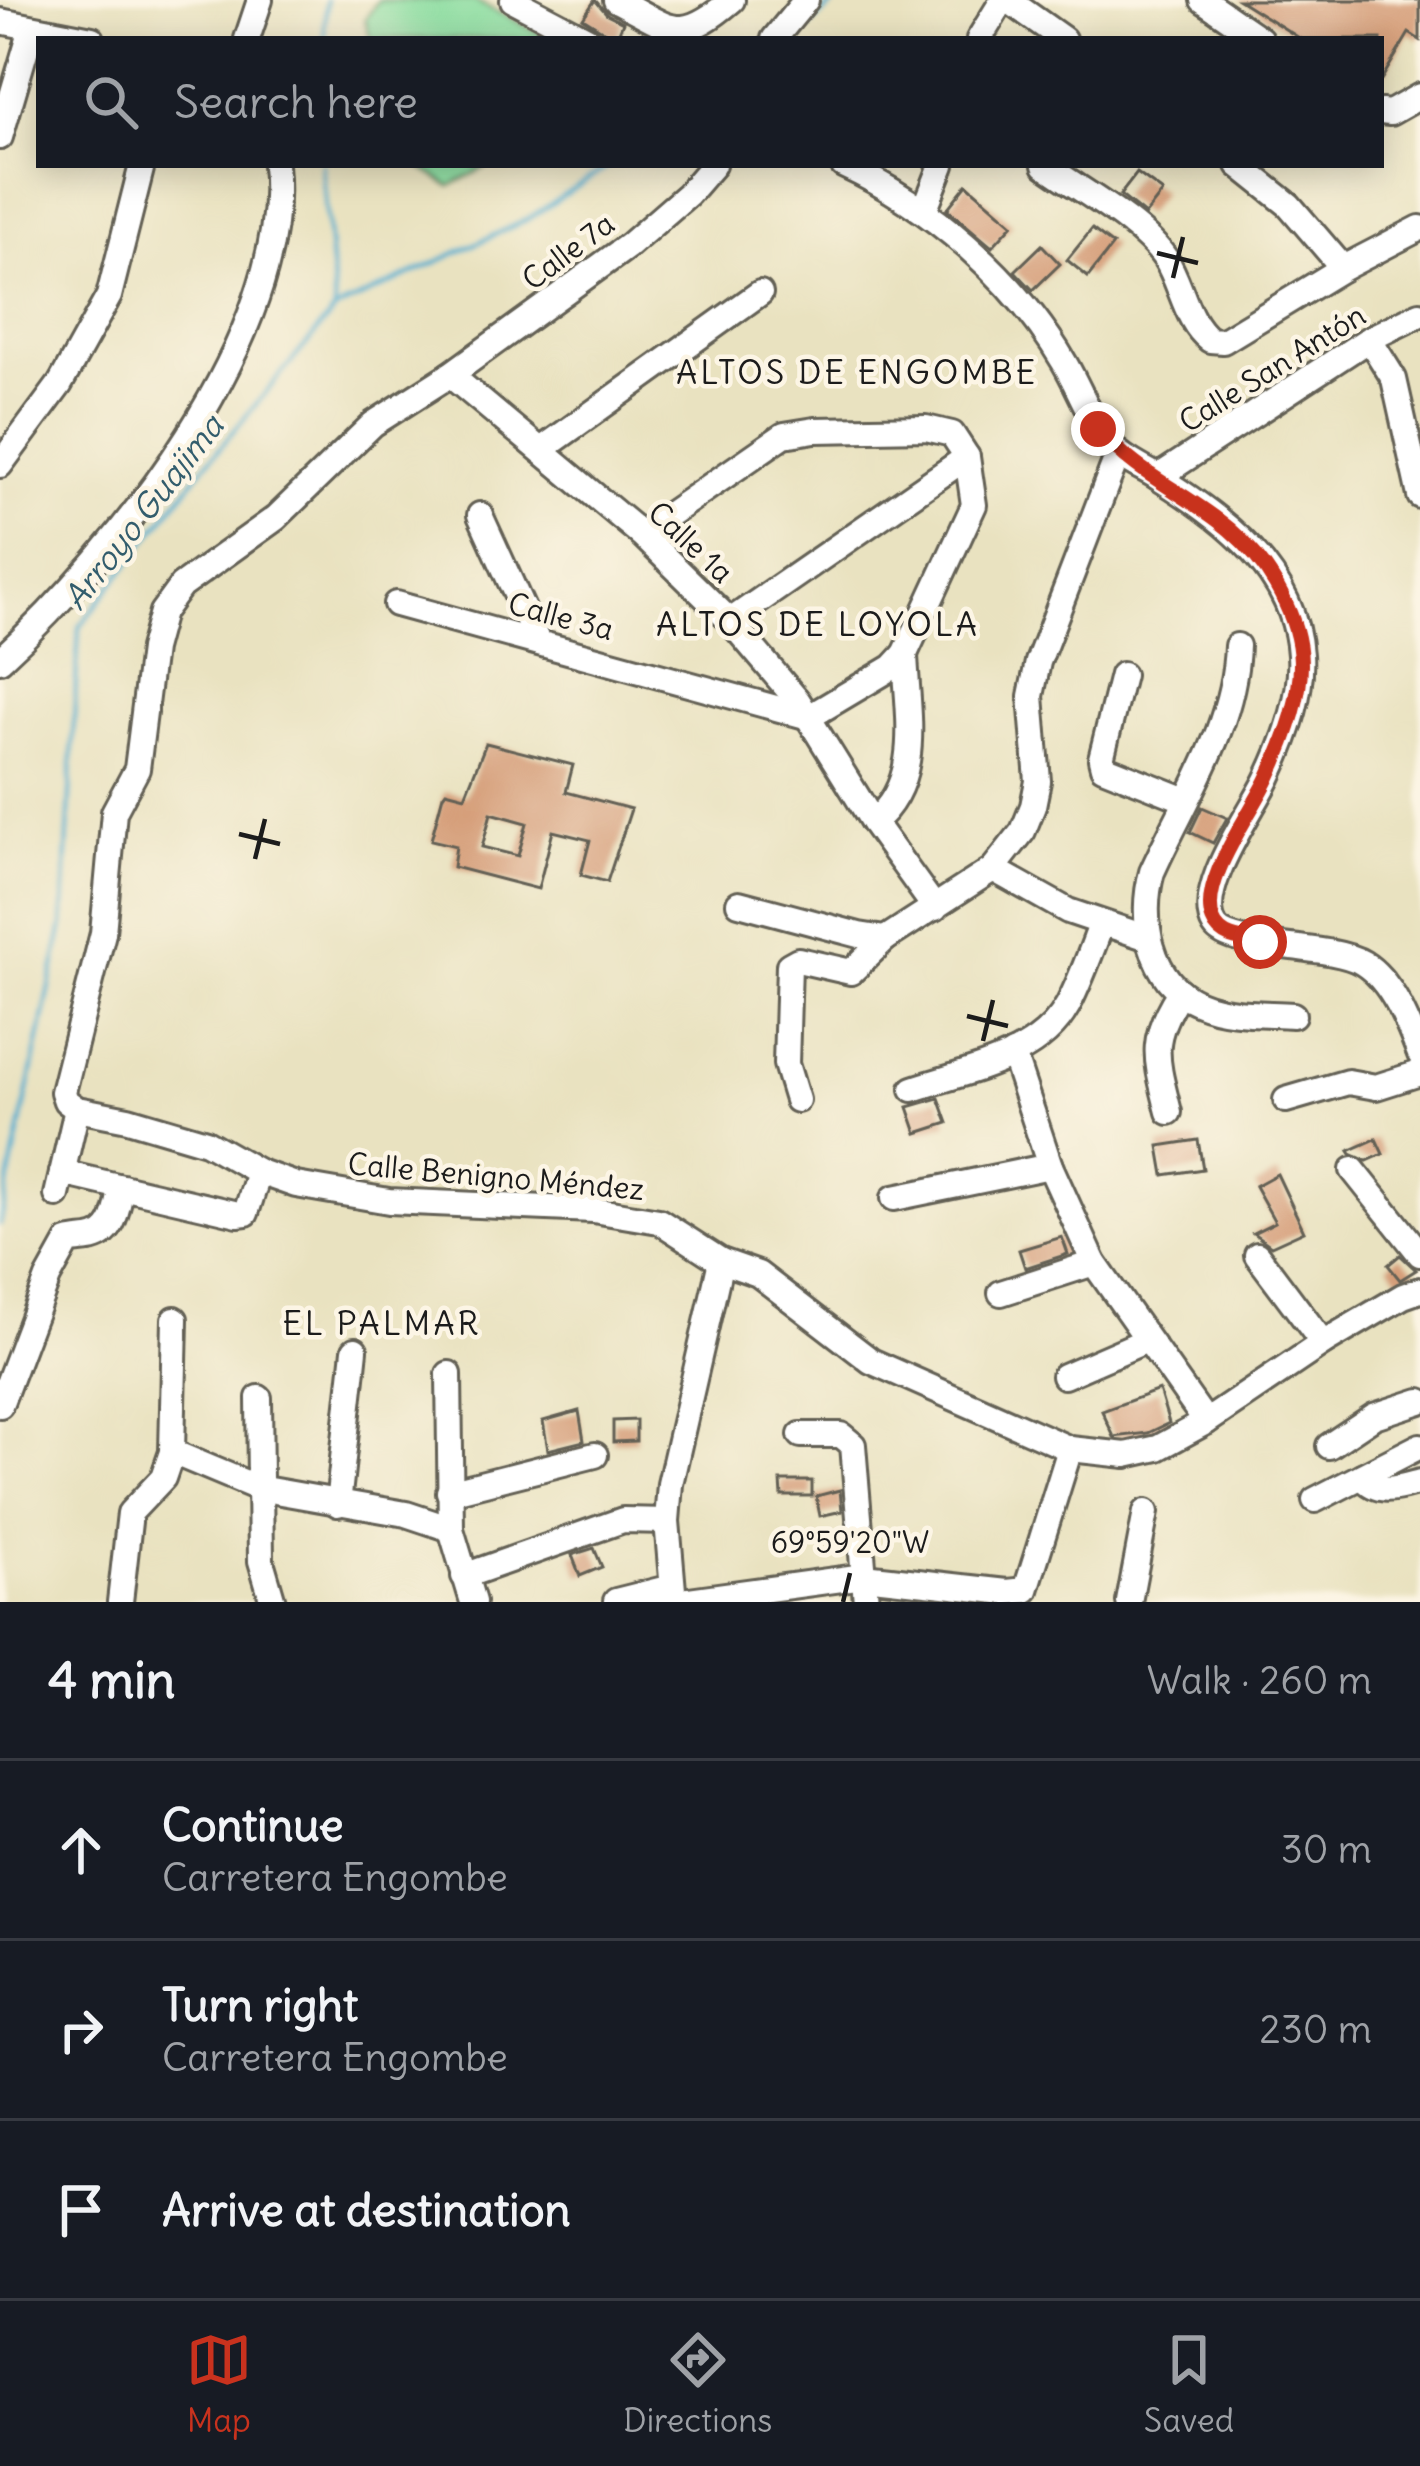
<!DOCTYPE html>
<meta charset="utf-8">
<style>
:root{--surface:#171b24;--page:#20242c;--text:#f1f3f6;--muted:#9ea1a6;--line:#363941;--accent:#c8321e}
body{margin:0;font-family:Delius,sans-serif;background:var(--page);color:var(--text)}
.stop{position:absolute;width:36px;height:36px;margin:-27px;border:9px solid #c8321e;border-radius:50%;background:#fff}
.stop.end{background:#c8321e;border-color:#fff;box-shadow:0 3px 12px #0008}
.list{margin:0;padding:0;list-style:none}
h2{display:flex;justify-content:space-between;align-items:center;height:156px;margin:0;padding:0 48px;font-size:51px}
h2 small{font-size:39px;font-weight:400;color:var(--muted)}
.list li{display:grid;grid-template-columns:78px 1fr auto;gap:36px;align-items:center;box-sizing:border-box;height:180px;padding:0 48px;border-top:3px solid var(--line)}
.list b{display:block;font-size:45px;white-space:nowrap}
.list p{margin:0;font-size:39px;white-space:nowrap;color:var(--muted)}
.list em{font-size:39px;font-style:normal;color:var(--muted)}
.icon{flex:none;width:66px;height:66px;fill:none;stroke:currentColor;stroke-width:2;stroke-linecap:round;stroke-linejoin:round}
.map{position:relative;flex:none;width:1420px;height:1602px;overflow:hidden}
.search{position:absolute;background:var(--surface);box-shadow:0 6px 30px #0003;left:36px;right:36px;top:36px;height:132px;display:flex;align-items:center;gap:30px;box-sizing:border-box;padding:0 42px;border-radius:0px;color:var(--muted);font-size:45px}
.sheet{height:696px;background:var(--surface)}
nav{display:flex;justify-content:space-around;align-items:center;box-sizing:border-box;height:168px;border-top:3px solid var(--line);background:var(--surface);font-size:33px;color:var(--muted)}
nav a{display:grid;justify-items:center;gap:6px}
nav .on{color:var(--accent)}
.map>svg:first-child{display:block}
.green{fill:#87dc9e;stroke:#527c5d;stroke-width:3}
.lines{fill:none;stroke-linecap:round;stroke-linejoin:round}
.stream{stroke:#50adcf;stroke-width:4.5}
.building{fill:#d59e79;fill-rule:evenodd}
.minor-casing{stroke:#646155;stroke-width:30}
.minor{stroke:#fff;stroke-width:24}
.route{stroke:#c8321e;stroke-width:15}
.ticks{fill:none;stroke:#1c1c1c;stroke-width:4.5}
.labels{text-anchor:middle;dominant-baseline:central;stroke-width:9;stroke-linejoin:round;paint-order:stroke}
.street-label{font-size:30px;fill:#1c1c1c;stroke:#fcf5e5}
.neighbourhood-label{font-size:33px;letter-spacing:3px;fill:#1c1c1c;stroke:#fcf5e5}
.water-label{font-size:33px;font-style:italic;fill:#335d6d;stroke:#fcf5e5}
.ticks-label{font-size:30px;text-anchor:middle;fill:#1c1c1c;stroke:#fcf5e5;stroke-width:9;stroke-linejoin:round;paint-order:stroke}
</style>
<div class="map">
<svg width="1420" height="1602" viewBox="0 0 1420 1602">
<rect width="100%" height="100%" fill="#fcf5e5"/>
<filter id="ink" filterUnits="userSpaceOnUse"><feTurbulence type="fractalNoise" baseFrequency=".00833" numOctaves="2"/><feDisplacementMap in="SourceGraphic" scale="24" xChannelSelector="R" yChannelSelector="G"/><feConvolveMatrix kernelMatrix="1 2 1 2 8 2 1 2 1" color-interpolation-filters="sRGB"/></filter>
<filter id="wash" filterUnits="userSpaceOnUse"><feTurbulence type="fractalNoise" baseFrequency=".004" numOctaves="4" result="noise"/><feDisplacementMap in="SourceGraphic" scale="48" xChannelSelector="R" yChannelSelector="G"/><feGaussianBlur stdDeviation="2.7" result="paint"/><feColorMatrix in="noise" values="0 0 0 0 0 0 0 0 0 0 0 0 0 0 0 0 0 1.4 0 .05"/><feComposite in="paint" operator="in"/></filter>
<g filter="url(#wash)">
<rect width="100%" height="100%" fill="#e9e2c0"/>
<g class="green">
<polygon points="378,0 473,0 552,39 371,39 365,20"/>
<polygon points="417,165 490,165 450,186"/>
</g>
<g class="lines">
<g class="stream">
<polyline points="324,39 326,0"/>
<polyline points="794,39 838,0"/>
<polyline points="322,165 335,309"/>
<polyline points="0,1224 63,925 79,627 207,463 335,310 528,219 610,165"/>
</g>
</g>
<g id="blocks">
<g class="building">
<polygon points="595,0 607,14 623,22 616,39 583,18"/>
<polygon points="1239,0 1420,0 1420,40 1409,33 1381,80 1381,39 1301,39"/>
<polygon points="1137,173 1163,192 1145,215 1120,195"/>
<polygon points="967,184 1013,224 992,247 947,209"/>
<polygon points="1092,229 1113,245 1088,277 1067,260"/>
<polygon points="1042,245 1060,264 1033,290 1015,271"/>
<path d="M486 743 573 765 566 792 631 809 607 882 581 875 590 840 553 831 538 889 453 867 456 846 431 840 443 795 446 791 465 796ZM491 813 527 823 518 856 482 847Z"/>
<polygon points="1202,807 1227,818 1213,843 1190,832"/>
<polygon points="939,1098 948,1123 917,1133 908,1107"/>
<polygon points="1376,1139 1383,1154 1367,1161 1351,1154 1349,1151"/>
<polygon points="1198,1140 1203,1169 1164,1175 1159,1146"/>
<polygon points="1277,1174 1304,1231 1271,1246 1253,1233 1275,1222 1255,1186"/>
<polygon points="1062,1237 1068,1254 1025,1268 1019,1250"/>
<polygon points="1400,1255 1416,1270 1400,1280 1388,1265"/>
<polygon points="1159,1390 1169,1423 1148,1433 1114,1437 1102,1411"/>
<polygon points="579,1411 584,1441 548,1450 543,1421"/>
<polygon points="636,1420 636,1441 613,1442 613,1421"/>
<polygon points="781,1481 812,1481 812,1496 782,1496"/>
<polygon points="840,1490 842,1511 820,1516 816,1496"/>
<polygon points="594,1548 602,1567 580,1576 572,1555"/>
</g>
</g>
</g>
<g filter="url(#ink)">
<use href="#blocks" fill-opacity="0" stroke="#646155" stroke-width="3"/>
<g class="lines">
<defs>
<g id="minor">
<polyline points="513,0 587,39"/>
<path d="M616 0C673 29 679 45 732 0"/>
<polyline points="1008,0 1063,39"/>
<polyline points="1203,0 1260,39"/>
<polyline points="0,21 92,39"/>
<polyline points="247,39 260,0"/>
<polyline points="774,39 806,0"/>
<polyline points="979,39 1003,0"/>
<polyline points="1381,112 1390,113 1420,96"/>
<polyline points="0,137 32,28"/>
<polyline points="713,165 688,194 628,246 450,375 373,424 276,518 181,586 162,612 152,649 137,769 114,812 103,933 63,1092 66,1101 77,1109 128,1119 206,1142 259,1172 296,1185 389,1201 593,1210 659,1221 721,1261 758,1274 871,1361 1070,1449 1126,1455 1158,1448 1206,1422 1323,1343 1403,1296 1420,1290"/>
<path d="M843 165C930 205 1015 278 1064 362 1081 391 1091 422 1113 448 1125 461 1144 468 1159 478 1223 518 1295 572 1300 655 1303 695 1285 742 1268 778 1252 812 1193 891 1215 926 1230 950 1331 943 1363 963 1392 981 1408 1023 1420 1054"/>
<path d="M1045 165C1081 191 1141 223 1165 258 1182 284 1185 321 1210 340L1223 341 1343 268 1420 228"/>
<polyline points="1239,165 1289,205 1343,268"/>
<polyline points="924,211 942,165"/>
<polyline points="1369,339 1394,379 1420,496"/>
<polyline points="450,375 641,534 730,621 798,701 873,822 935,908"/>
<polyline points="541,450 760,293"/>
<polyline points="0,465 60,384 109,296 142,165"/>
<polyline points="1158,477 1369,339 1420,314"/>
<polyline points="480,515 537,640"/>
<polyline points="396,604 809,717 893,667 905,654 974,505 967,457 952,434 926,428 815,430 784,435 641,534"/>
<polyline points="730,621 967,457"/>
<path d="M1237 646C1234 728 1185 798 1152 872 1139 918 1149 982 1199 1003 1227 1015 1262 1013 1293 1015"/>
<path d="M0 660C118 552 293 334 275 165"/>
<polyline points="1122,675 1101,759 1103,767 1186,800"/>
<path d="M873 822C924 781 907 712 905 654"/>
<polyline points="993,869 1068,911 1148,938"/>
<polyline points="739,903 859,935 885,939 993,869 1023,831 1033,806 1038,781 1031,696 1038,662 1118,454"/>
<polyline points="1013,1054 1050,1166 1094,1263 1206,1422"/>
<path d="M913 1089C966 1071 1039 1059 1068 1005 1081 980 1091 952 1101 925"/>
<polyline points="797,1100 786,1064 789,965 798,960 851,972 885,939"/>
<polyline points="1286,1100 1348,1082 1376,1087 1420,1073"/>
<path d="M1169 1112C1156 1059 1148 1040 1180 992"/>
<polyline points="1353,1170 1420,1254"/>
<polyline points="62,1173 238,1214 246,1213 259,1172"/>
<polyline points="57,1195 77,1109"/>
<polyline points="894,1198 1050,1166"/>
<polyline points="1257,1255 1323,1343"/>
<polyline points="1001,1293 1094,1263"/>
<polyline points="449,1374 451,1529 473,1602"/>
<polyline points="1064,1376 1147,1340"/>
<polyline points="259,1398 261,1561 273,1602"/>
<path d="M0 1405 48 1278 68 1242C75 1240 82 1240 89 1239 115 1236 117 1208 122 1187"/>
<polyline points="801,1435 841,1435 853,1445 866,1602"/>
<polyline points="1329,1446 1374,1416 1420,1401"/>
<polyline points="172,1452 258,1488 406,1514 451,1529"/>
<path d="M1362 1476C1378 1496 1398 1488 1420 1482"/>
<polyline points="449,1492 595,1455"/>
<polyline points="1315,1500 1420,1446"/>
<polyline points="338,1504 355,1350"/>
<polyline points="464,1576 623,1520 667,1521"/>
<polyline points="616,1601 672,1587"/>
<polyline points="120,1602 130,1513 163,1478 172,1452 175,1319"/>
<polyline points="674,1602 864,1576 1007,1592 1026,1590 1070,1449"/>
<polyline points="674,1602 667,1521 670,1484 721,1261"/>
<polyline points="1129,1602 1146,1512"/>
</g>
</defs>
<use href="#minor" class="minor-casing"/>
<use href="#minor" class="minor"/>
</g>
</g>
<g class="lines" filter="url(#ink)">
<path class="route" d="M1098 429C1153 494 1228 502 1276 585 1288 606 1298 629 1300 654 1304 694 1285 742 1268 778 1252 813 1198 883 1213 920 1220 939 1243 940 1260 942"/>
</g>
<path class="ticks" d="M1157 253 1198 263M1173 278 1183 237M239 834 280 844M255 859 265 819M967 1016 1008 1026M983 1041 993 1000M843 1602 850 1573"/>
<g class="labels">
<g class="street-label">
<text transform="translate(568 251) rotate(-37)">Calle 7a</text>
<text transform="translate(1272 368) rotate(-32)">Calle San Antón</text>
<text transform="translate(691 542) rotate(43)">Calle 1a</text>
<text transform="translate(561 616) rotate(15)">Calle 3a</text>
<text transform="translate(496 1176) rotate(5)">Calle Benigno Méndez</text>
</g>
<g class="neighbourhood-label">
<text x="857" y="372">ALTOS DE ENGOMBE</text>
<text x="818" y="624">ALTOS DE LOYOLA</text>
<text x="382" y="1323">EL PALMAR</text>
</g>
<g class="water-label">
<text transform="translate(143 512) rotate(-52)">Arroyo Guajima</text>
</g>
</g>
<g class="ticks-label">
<text x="850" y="1553">69°59'20"W</text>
</g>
</svg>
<div class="stop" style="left:1260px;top:942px"></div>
<div class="stop end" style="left:1098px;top:429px"></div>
<div class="search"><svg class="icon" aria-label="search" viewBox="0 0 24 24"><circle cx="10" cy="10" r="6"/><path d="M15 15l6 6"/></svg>Search here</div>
</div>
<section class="sheet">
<h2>4 min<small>Walk · 260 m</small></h2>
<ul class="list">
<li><svg class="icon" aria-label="ahead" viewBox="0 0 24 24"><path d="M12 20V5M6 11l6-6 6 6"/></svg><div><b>Continue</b><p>Carretera Engombe</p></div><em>30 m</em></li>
<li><svg class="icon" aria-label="right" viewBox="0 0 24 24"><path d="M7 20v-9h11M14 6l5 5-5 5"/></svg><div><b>Turn right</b><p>Carretera Engombe</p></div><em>230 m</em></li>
<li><svg class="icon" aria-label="arrive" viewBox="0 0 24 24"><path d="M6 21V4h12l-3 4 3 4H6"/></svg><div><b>Arrive at destination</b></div></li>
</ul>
</section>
<nav>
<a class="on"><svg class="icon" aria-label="map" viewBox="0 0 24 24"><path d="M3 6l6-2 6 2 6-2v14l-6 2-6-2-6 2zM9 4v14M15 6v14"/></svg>Map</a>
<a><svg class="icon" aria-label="directions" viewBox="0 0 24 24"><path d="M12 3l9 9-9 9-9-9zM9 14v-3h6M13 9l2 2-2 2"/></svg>Directions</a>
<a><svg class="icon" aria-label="saved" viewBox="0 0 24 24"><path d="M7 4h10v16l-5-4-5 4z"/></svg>Saved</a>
</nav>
